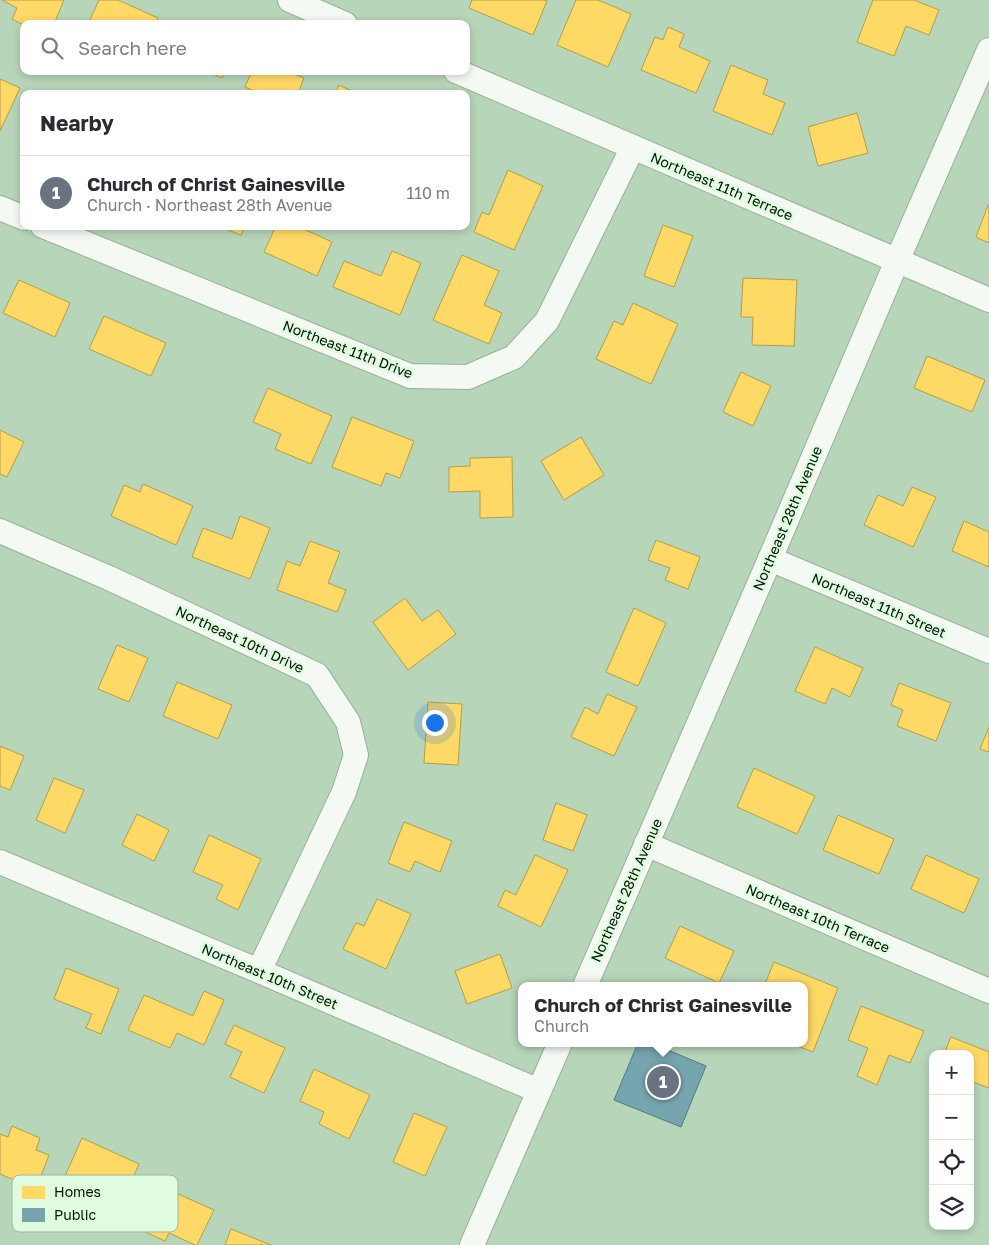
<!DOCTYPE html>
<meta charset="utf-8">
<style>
:root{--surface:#fff;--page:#f7f7f7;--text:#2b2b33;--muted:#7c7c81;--line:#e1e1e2;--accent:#415843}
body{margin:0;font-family:"Golos Text",sans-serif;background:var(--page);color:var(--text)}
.controls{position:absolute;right:15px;bottom:15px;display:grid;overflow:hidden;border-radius:10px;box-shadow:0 2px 8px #0003}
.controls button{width:45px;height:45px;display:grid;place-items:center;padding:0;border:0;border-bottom:1px solid var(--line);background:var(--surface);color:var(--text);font:25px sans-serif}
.you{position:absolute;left:434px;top:722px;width:18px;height:18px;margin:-12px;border:4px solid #fff;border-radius:50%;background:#1a73e8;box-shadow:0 0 0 8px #1a73e833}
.badge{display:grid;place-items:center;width:32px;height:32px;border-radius:50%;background:var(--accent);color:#fff;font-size:16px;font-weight:700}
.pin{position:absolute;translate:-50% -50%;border:2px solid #fff;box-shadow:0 1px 5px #0006}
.popup{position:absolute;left:518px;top:982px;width:290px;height:65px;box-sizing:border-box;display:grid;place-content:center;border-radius:10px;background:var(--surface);filter:drop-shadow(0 1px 4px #0005);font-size:16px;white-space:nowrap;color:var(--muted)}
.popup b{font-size:19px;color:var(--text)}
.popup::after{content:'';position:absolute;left:50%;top:100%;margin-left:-10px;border:10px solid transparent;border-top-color:var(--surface)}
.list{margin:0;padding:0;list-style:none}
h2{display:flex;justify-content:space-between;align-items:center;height:65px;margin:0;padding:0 20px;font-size:21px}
h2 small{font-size:16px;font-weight:400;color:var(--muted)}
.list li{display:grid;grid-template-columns:32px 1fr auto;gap:15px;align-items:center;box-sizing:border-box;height:75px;padding:0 20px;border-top:1px solid var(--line)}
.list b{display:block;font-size:19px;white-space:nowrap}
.list p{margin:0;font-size:16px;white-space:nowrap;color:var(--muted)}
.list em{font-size:16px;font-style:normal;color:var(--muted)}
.icon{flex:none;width:28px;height:28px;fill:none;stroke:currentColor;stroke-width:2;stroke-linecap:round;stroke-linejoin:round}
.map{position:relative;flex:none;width:989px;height:1245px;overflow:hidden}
.search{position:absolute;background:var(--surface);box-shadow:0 2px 8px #0003;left:20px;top:20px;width:450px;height:55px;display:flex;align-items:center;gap:12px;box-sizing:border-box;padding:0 18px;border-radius:10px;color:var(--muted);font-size:19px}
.panel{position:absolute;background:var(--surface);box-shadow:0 2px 8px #0003;left:20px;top:90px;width:450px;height:140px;border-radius:10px}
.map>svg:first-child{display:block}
.homes{fill:#ffd966;stroke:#b39e49}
.public{fill:#76a5af;stroke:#537a7c}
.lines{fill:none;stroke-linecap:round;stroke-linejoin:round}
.minor-casing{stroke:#98b099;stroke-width:26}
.minor{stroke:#f4f9f4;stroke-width:24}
.labels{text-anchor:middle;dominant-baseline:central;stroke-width:5;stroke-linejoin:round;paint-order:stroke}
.street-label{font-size:14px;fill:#021504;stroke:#dffbe0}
.key{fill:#dffbe0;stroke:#9db69e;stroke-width:1}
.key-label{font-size:14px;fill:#021504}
</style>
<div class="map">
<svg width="989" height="1245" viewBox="0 0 989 1245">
<rect width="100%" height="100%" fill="#b7d5b8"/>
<g class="homes">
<polygon points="2,0 64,0 54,24 24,24 24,25 12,19 17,8"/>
<polygon points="99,0 118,0 158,18 156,24 88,24"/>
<polygon points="472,0 544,0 547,1 533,35 469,8"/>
<polygon points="576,0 598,0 631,14 608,67 557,45"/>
<polygon points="873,0 914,0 939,10 929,35 906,26 894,56 857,42"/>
<polygon points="668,27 684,34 679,47 710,61 696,93 641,70 655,37 663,40"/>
<polygon points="731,65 768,80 763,94 785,103 772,135 713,111"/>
<polygon points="206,71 225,71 222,78"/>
<polygon points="252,71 286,71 304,78 298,94 261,94 245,87"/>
<polygon points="0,79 20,88 0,131"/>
<polygon points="339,85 358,94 335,94"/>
<polygon points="857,113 868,153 818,166 808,127"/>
<polygon points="508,170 543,186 514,250 474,232 482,212 489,215"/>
<polygon points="988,205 989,205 989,243 976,237"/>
<polygon points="663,225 693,236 674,287 644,276"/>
<polygon points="218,226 245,226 241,235"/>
<polygon points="276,226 297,226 332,242 317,276 264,252"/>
<polygon points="392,251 421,263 400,315 333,287 344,261 381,276"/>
<polygon points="462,255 499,271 484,305 502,313 489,344 433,320"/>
<polygon points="743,278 797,280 794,346 752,345 753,317 741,317"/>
<polygon points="19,280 70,303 55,337 3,313"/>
<polygon points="633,303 678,324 651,384 596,359 614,321 623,325"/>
<polygon points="104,316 166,343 151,376 89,349"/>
<polygon points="927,356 985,380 972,412 914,388"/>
<polygon points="741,372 771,386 753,426 723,412"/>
<polygon points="268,388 332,416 311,464 275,449 281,434 253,422"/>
<polygon points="352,417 414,441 400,478 386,473 381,486 332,467"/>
<polygon points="0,430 24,442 7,477 0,474"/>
<polygon points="581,437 604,475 564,500 541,461"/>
<polygon points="512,457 513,517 480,518 480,491 449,492 449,467 470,466 470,458"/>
<polygon points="143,484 193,506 176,545 111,516 124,485 140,492"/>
<polygon points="912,487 936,497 913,547 864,525 878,495 903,506"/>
<polygon points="240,516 270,528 250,579 192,557 203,528 232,539"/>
<polygon points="964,521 989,532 989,567 952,551"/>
<polygon points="656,540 700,557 688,589 665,580 670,568 648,560"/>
<polygon points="310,541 340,552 328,583 346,590 337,612 277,590 287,561 300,566"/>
<polygon points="405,598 422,621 438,610 456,634 408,670 373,622"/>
<polygon points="634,608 666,623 638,686 606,672"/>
<polygon points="117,645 148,658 129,702 98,689"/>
<polygon points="815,647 863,668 850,697 832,688 825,704 795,691"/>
<polygon points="177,682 232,705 218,739 163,716"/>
<polygon points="899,683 951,703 936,741 897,726 903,710 891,705"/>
<polygon points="607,694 637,707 614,756 571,737 585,707 598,714"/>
<polygon points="428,702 462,704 458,765 424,763"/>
<polygon points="989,727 989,752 980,749"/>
<polygon points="0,746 24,756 10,790 0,786"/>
<polygon points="754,768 815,796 797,834 737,807"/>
<polygon points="54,778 84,790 65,833 36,820"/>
<polygon points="556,803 587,815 573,851 543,840"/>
<polygon points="137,814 169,830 154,861 122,845"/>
<polygon points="838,815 894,839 879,874 823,850"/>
<polygon points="404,822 452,841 440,872 415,861 410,872 388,863"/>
<polygon points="209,835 261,859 238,910 216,899 223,885 193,872"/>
<polygon points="535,855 568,870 541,927 498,906 505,890 516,895"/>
<polygon points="926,855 979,879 964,913 911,889"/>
<polygon points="377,899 411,914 386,969 343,949 356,923 364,926"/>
<polygon points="680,926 734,951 719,983 665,958"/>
<polygon points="500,954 512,988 467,1004 455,971"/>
<polygon points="774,962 838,988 813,1052 790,1043 804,1043 804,986 764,986"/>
<polygon points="66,968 119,989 101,1034 86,1028 92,1014 54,999"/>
<polygon points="204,991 224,1000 204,1045 177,1033 170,1048 128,1030 144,995 193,1016"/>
<polygon points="861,1006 924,1031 910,1063 889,1055 877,1085 857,1076 868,1048 848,1040"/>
<polygon points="234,1025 285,1048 264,1093 230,1077 242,1052 225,1044"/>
<polygon points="951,1037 989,1052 989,1088 970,1081 970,1054 944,1054"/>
<polygon points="314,1069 370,1095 349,1139 319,1124 324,1112 300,1101"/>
<polygon points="414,1113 447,1127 425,1176 393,1162"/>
<polygon points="12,1126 40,1138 36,1150 49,1155 36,1189 0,1174 0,1134 8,1137"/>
<polygon points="82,1138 139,1164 115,1219 57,1194"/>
<polygon points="158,1185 214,1210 197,1245 195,1245 169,1233 165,1241 139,1229"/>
<polygon points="231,1229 271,1245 225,1245"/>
</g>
<polygon class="public" points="638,1043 651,1043 706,1066 681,1127 614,1100"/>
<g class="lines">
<defs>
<g id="minor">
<polyline points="290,0 345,24"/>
<polyline points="456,71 989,300"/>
<polyline points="0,208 24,218"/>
<polyline points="43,226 410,376 468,377 514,357 547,321 633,147"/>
<polyline points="0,531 109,578 317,675 348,722 356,755 344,792 259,971"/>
<polyline points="770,559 989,651"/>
<polyline points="646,844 989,991"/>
<polyline points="0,862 259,971 539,1091"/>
<polyline points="585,986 770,559 897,261 989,50"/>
<polyline points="472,1245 560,1043"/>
</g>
</defs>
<use href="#minor" class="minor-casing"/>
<use href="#minor" class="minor"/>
</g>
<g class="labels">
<g class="street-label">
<text transform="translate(722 186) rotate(23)">Northeast 11th Terrace</text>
<text transform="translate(348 349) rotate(21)">Northeast 11th Drive</text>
<text transform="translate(787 518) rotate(-67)">Northeast 28th Avenue</text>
<text transform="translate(879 605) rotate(23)">Northeast 11th Street</text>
<text transform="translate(240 639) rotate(25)">Northeast 10th Drive</text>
<text transform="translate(626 890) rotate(-66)">Northeast 28th Avenue</text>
<text transform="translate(818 918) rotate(23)">Northeast 10th Terrace</text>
<text transform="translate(270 976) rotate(23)">Northeast 10th Street</text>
</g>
</g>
<rect x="12" y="1175" width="166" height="57" rx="8" class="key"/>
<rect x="22" y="1186" width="23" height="13" fill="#ffd966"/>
<rect x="22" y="1208" width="23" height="14" fill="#76a5af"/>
<g class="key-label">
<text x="54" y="1197">Homes</text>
<text x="54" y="1220">Public</text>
</g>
</svg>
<div class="controls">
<button>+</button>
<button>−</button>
<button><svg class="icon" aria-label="locate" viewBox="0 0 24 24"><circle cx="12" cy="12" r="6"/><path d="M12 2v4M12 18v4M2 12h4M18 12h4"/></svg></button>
<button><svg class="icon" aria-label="layers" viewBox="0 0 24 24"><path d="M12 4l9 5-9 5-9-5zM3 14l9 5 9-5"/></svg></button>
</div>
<div class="you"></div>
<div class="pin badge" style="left:663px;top:1082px;background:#6b7280">1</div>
<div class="popup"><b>Church of Christ Gainesville</b>Church</div>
<div class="search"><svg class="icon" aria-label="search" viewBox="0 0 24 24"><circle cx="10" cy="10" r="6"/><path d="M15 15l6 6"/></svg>Search here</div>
<section class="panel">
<h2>Nearby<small></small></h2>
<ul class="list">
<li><span class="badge" style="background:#6b7280">1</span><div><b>Church of Christ Gainesville</b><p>Church · Northeast 28th Avenue</p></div><em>110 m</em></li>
</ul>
</section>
</div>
